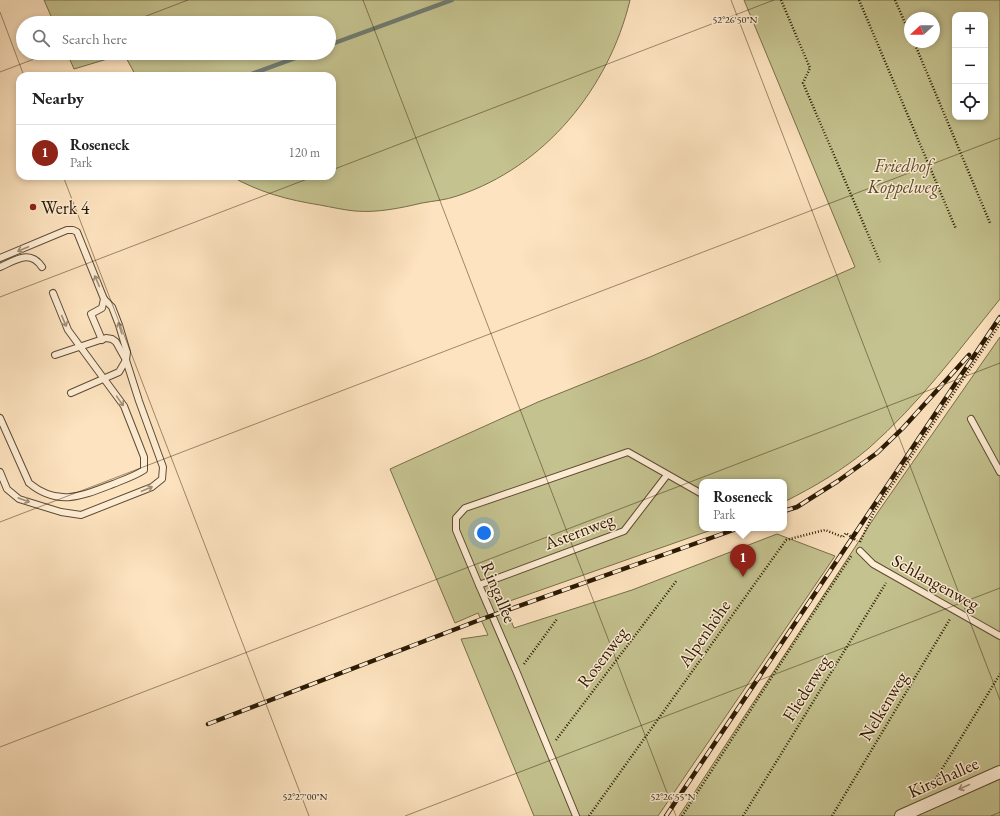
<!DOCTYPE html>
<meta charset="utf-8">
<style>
:root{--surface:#fff;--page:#f6f6f6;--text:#202124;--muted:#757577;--line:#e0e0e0;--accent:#8f2418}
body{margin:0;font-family:"EB Garamond",serif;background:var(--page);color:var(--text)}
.controls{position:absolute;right:12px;top:12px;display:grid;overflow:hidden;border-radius:8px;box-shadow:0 2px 6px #0003}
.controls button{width:36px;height:36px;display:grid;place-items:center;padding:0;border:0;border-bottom:1px solid var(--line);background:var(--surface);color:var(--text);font:20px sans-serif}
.compass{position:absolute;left:904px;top:12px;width:36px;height:36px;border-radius:50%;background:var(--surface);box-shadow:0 2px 6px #0003;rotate:249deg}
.you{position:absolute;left:484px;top:533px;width:14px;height:14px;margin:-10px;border:3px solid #fff;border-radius:50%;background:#1a73e8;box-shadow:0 0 0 6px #1a73e833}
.badge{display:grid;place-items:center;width:26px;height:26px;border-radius:50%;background:var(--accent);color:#fff;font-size:13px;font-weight:700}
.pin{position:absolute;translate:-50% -33px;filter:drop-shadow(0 1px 2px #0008)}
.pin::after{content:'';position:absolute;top:21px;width:14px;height:12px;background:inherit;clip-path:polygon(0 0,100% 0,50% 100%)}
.popup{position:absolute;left:699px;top:479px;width:88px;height:52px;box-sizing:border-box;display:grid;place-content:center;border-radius:8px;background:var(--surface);filter:drop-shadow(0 1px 3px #0005);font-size:13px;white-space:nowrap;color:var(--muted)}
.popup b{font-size:15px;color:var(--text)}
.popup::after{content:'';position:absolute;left:50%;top:100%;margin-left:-8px;border:8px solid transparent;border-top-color:var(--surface)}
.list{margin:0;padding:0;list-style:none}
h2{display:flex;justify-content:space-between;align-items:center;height:52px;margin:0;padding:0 16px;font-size:17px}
h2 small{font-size:13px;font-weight:400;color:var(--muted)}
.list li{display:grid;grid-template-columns:26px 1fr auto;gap:12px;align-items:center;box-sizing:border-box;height:56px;padding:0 16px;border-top:1px solid var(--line)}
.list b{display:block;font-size:15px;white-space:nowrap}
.list p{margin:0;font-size:13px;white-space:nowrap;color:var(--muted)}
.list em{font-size:13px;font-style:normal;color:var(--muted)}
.icon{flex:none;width:22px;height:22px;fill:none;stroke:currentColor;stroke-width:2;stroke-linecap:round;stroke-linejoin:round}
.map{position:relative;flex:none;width:1000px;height:816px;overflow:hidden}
.search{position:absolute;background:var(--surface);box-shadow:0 2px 6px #0003;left:16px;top:16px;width:320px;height:44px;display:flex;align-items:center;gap:10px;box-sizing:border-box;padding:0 14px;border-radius:22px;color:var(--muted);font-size:15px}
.panel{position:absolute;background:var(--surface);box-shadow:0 2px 6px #0003;left:16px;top:72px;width:320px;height:108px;border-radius:12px}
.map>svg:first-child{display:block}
.green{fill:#c4c28f;stroke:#776e49;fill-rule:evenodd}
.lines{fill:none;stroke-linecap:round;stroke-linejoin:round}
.stream{stroke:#717b70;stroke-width:4.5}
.service-casing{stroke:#5f4c32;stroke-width:8}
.minor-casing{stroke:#5f4c32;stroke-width:14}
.path{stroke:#2a1903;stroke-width:2.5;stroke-dasharray:1 2;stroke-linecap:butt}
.service{stroke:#feedd5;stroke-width:6}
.minor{stroke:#feedd5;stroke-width:12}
.rail-casing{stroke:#2a1903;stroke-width:4.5}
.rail{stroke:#feedd5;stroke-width:3;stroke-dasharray:9;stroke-linecap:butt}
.oneway{stroke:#9f8e76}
.ticks{fill:none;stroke:#2a1903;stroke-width:1;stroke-opacity:0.45}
.poi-dot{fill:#8f2418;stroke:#feedd5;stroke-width:1.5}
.labels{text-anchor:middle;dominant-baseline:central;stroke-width:3;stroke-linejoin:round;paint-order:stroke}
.park-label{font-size:18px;font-style:italic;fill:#584c2d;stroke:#feedd5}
.poi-label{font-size:18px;fill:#2a1903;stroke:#feedd5;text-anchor:start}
.street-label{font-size:18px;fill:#2a1903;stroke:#feedd5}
.ticks-label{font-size:10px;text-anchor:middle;fill:#2a1903;stroke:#feedd5;stroke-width:3;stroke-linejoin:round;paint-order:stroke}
</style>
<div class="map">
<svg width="1000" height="816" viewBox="0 0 1000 816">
<rect width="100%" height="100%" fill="#fde3bf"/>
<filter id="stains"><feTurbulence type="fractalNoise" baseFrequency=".005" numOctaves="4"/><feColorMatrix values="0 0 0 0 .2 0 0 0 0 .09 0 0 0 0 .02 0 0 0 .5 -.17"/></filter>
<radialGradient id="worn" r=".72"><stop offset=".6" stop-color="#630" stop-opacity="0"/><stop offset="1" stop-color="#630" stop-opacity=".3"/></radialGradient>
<g class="green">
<path d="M44 0H630C609 88 545 167 457 196 446 200 433 201 422 203 401 208 377 213 355 211 344 210 331 207 320 205 288 200 258 192 231 176H332V76H136L124 54 74 69 67 53H329V23H54Z"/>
<path d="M744 0H1000V299C959 350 918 405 869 448 843 470 814 487 784 502V482H702V528H717L504 603 514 628 632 590 777 534 835 556 658 816H534L461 639 488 635 478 613 455 623 390 469 538 402 650 357 855 267ZM955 15H985V117H955ZM910 18H934V42H910Z"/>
<polygon points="1000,337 1000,816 679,816 878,512"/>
</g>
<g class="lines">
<g class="stream">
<polyline points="329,45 452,0"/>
<polyline points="246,76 309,53"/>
</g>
<defs>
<g id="service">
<polyline points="0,258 67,230 73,230 77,232 104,299 112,307 119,325 127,352 126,360 119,372 71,393"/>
<path d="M0 267C16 260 30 249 42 267"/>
<polyline points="102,340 91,314 102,308 104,299"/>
<path d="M0 418 29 483C58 507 82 496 113 484 123 480 135 476 144 470V457L124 406 68 330 53 293"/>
<polyline points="971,419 1000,472"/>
<polyline points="0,472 7,489 19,499 61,512 81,515 152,487 162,479 163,467 139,401 126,360 116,342 112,339 106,338 55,355"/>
<polyline points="860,551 873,564 1000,636"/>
<polyline points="479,585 624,531 667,475"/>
<polyline points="576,816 517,673 479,585 456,530 456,518 465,508 628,452 702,494"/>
</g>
<polyline id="minor" points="901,816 1000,772"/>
</defs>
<use href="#service" class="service-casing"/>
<use href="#minor" class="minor-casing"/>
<g class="path">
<polyline points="781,0 810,68 803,83 880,262"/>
<polyline points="859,0 956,229"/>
<polyline points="895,0 910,34"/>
<polyline points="914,42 990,223"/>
<polyline points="860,542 874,512 1000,324"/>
<polyline points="524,664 557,619"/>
<polyline points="556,740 677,580"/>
<polyline points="931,787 1000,674"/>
<polyline points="589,816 786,540 825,530 843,537 846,533 857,541"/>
<path d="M682 816C739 729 794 641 852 555"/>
<polyline points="743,816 886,583"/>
<polyline points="832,816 950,619"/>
</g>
<use href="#service" class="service"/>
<use href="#minor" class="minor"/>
<defs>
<g id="rail">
<polyline points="784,511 797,507 838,481 877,453 903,428 969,355"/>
<polyline points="208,724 482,619 739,528"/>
<polyline points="666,816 1000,317"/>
</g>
</defs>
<use href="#rail" class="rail-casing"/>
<use href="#rail" class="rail"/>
</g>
<defs><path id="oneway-shaft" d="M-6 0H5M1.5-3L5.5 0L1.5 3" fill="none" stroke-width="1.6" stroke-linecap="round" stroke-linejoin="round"/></defs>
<g class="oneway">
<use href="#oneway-shaft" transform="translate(23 249) rotate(157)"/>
<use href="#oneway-shaft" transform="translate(97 281) rotate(-113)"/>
<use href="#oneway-shaft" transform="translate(64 321) rotate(67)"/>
<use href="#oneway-shaft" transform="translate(120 328) rotate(-108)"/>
<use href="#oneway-shaft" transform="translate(120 401) rotate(55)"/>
<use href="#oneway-shaft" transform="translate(147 489) rotate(-23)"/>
<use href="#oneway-shaft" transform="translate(24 500) rotate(20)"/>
<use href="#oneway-shaft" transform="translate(964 787) rotate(156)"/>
</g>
<path class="ticks" d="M363 0 676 816M731 0 1000 700M0 12 24 76M128 23 188 0M0 72 50 53M332 170 774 0M63 176 309 816M0 297 315 176M0 522 1000 138M0 747 1000 363M405 816 1000 588M991 816 1000 812"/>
<circle class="poi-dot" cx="33" cy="207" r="4"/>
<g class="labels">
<g class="park-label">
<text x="903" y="165">Friedhof<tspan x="903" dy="21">Koppelweg</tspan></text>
</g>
<g class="poi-label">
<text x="41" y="207">Werk 4</text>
</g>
<g class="street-label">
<text transform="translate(579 531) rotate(-21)">Asternweg</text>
<text transform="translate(936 582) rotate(29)">Schlangenweg</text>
<text transform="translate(499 592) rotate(67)">Ringallee</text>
<text transform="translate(704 633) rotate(-55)">Alpenhöhe</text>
<text transform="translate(602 657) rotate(-53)">Rosenweg</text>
<text transform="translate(806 688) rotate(-58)">Fliederweg</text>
<text transform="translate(883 706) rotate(-59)">Nelkenweg</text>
<text transform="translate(943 777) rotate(-24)">Kirschallee</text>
</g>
</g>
<g class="ticks-label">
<text x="735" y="23">52°26'50"N</text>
<text x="305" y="800">52°27'00"N</text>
<text x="673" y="800">52°26'55"N</text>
</g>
<rect width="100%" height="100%" filter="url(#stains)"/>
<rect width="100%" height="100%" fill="url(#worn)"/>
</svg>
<div class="controls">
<button>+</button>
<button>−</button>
<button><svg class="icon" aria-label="locate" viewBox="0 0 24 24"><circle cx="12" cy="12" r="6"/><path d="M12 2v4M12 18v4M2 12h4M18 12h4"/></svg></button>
</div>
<svg class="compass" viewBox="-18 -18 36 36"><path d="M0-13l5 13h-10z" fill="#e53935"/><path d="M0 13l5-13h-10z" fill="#757577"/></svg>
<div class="you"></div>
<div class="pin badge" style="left:743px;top:577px">1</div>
<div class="popup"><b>Roseneck</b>Park</div>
<div class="search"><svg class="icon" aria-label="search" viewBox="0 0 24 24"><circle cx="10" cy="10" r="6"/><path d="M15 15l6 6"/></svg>Search here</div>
<section class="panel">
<h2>Nearby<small></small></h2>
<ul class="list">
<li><span class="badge">1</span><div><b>Roseneck</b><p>Park</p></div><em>120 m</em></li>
</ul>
</section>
</div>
